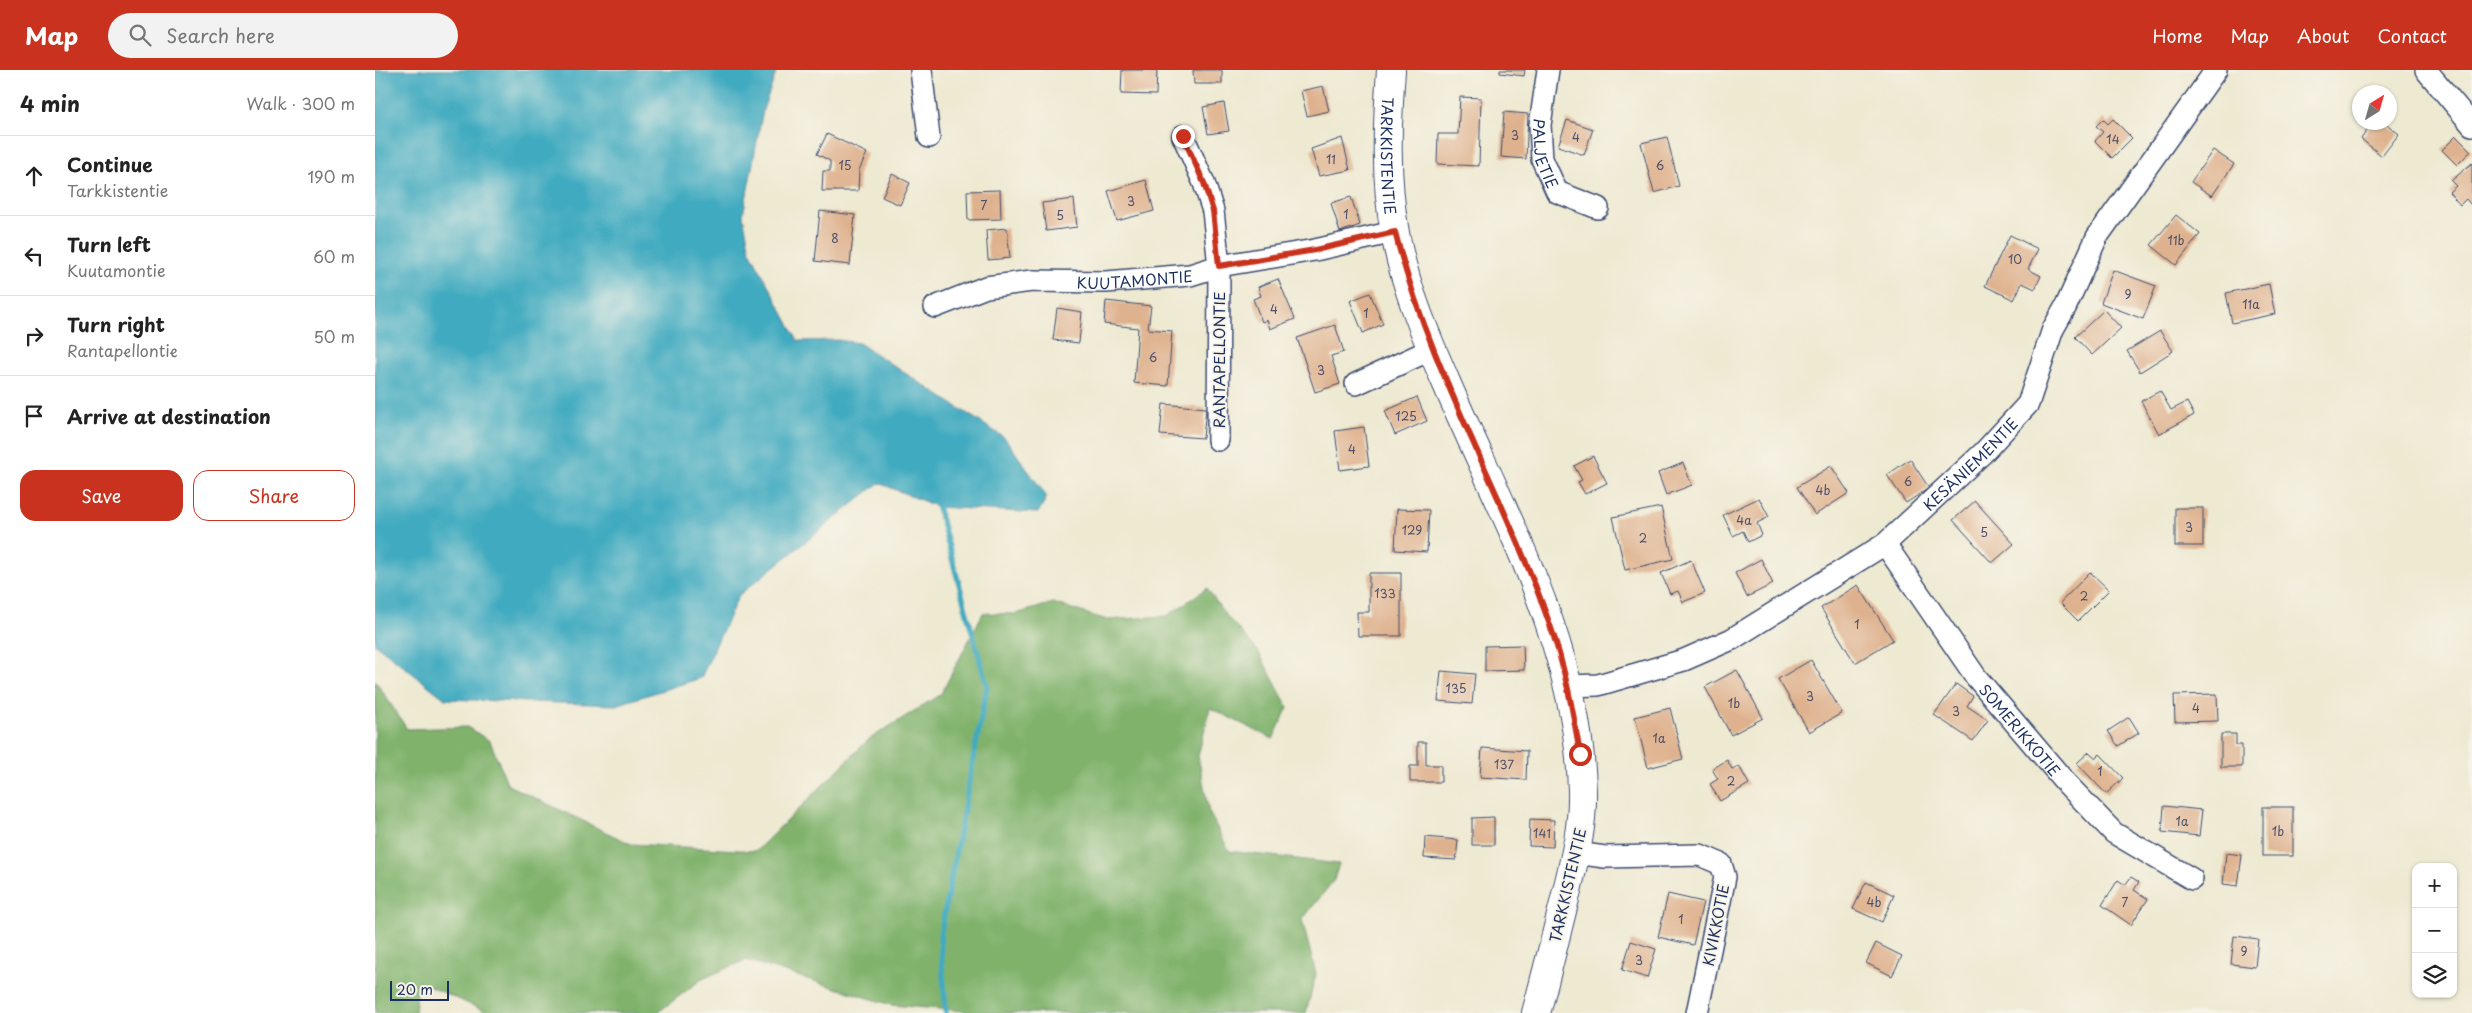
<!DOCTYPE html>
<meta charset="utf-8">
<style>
:root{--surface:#fff;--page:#f2f2f2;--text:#222;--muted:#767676;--line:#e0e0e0;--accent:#c8321e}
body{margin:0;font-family:"Playpen Sans",sans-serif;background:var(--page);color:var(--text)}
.controls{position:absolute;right:15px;bottom:15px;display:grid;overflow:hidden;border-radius:10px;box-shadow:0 1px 4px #0004}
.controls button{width:45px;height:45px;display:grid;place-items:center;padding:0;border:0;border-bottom:1px solid var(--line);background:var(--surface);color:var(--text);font:25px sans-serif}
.compass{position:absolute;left:1977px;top:15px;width:45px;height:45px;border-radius:50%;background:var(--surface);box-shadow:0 1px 4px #0004;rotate:37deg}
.scale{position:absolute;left:15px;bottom:12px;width:59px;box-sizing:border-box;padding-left:5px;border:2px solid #1b2f5e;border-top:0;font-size:14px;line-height:18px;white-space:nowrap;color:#1b2f5e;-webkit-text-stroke:4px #f7f3e8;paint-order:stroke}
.stop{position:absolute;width:15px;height:15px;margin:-11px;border:4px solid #c8321e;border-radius:50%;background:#fff}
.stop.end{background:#c8321e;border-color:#fff;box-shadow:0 1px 5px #0008}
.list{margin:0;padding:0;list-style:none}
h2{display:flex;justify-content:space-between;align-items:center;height:65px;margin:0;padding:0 20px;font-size:21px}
h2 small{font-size:16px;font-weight:400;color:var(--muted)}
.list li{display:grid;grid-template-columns:32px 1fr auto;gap:15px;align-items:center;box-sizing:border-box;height:80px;padding:0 20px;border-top:1px solid var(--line)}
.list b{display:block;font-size:19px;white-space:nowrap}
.list p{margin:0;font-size:16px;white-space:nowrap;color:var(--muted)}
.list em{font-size:16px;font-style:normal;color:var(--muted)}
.actions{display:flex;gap:10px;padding:15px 20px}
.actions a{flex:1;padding:11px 0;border:1px solid var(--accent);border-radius:15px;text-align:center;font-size:18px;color:var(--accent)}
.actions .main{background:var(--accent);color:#fff}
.icon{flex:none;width:28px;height:28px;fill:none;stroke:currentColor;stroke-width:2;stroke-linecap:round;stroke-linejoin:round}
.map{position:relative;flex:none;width:2097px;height:943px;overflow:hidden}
header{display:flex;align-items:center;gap:30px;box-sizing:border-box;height:70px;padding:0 25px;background:var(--accent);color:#fff}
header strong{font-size:24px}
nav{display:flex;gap:28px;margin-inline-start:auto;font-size:18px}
.search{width:350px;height:45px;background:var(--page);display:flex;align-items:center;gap:12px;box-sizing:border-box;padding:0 18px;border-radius:28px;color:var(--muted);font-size:19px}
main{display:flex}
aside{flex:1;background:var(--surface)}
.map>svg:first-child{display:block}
.forest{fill:#80b26c;stroke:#4e7065}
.water{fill:#40aac0;stroke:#2e6c8f}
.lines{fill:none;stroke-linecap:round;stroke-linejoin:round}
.stream{stroke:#40aac0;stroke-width:5.5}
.building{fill:#dfb28f}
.street-casing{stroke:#3b4b6f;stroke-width:24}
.secondary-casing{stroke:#3b4b6f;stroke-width:30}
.street{stroke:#fff;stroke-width:21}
.secondary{stroke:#fff;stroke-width:28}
.route{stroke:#c8321e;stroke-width:6}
.labels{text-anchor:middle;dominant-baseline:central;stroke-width:4;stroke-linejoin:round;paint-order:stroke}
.number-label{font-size:12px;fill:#4c506a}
.street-label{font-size:15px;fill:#1b2f5e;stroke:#f7f3e8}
</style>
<header>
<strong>Map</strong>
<div class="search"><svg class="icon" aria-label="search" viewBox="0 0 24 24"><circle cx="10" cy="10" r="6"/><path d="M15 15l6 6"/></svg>Search here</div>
<nav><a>Home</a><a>Map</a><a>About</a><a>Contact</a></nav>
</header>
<main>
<aside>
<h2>4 min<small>Walk · 300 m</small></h2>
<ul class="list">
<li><svg class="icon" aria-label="ahead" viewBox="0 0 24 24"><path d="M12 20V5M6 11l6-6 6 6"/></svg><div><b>Continue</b><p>Tarkkistentie</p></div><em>190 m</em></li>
<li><svg class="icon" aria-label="left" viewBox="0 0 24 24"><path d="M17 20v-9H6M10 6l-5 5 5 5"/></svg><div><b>Turn left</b><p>Kuutamontie</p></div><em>60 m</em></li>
<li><svg class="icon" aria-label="right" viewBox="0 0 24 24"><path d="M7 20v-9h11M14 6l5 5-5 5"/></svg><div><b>Turn right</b><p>Rantapellontie</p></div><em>50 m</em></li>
<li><svg class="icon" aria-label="arrive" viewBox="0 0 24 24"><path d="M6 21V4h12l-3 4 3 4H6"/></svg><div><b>Arrive at destination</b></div></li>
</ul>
<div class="actions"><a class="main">Save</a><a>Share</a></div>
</aside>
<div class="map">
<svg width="2097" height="943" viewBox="0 0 2097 943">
<rect width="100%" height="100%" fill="#f7f3e8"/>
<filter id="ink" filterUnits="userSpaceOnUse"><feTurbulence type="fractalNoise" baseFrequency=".02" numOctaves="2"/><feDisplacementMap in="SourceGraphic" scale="10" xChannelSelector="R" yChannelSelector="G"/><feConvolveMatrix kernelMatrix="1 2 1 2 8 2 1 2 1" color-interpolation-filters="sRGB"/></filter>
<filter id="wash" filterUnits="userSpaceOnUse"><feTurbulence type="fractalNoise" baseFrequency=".0096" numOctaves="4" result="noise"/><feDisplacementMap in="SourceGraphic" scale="20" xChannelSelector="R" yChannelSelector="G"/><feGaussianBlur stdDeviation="1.12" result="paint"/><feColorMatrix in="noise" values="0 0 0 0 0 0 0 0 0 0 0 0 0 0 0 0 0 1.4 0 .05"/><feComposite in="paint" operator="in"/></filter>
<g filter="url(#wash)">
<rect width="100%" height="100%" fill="#eee9d1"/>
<polygon class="forest" points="832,518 849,543 883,581 913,637 898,669 835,638 823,686 834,742 854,781 964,794 959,810 927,850 941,904 931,943 591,943 590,941 516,935 371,890 327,909 282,943 114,943 43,911 40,943 0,943 0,610 32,659 92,657 115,671 133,715 256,774 381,781 493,670 566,624 608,543 641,544 678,533 732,550 792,546"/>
<polygon class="water" points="0,0 402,0 388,40 368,145 375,181 423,271 463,270 484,273 630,368 672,427 663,443 563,437 504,413 364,525 326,608 241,635 70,629 0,574"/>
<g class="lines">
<polyline class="stream" points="563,437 612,616 565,866 571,943"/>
</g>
<g id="blocks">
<g class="building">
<polygon points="747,0 782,0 781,25 746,24"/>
<polygon points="818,0 847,0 847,14 819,14"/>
<polygon points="1125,0 1150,0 1149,6 1125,3"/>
<polygon points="948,16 954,41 932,46 926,21"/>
<polygon points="1085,27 1106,28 1104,96 1062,94 1063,64 1083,64"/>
<polygon points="849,33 854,61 833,64 828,37"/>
<polygon points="1129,42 1153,44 1151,89 1126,87"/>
<polygon points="1728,49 1733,54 1738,49 1757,68 1737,88 1720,71 1728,62 1721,56"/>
<polygon points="1192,50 1218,59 1209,85 1183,76"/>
<polygon points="1998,52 2009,52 2024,64 2007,86 1986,69"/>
<polygon points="452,64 492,83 484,100 483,121 447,121 448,101 455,101 455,91 442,84"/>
<polygon points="2081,66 2096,81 2082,95 2067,80"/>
<polygon points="1292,67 1304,116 1279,123 1266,73"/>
<polygon points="967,68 975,100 944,106 936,79"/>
<polygon points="1838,80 1859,94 1837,126 1816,112"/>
<polygon points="2097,93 2097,136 2091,129 2085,135 2074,122 2081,116 2076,111"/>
<polygon points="517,104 535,113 525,135 507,127"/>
<polygon points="771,110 779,141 742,151 733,121"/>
<polygon points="625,120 626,149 593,150 592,121"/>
<polygon points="976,127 985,155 965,162 956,133"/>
<polygon points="699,129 702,157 671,161 667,133"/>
<polygon points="445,141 480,145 475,195 440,191"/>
<polygon points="1801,145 1825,164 1801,195 1776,175"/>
<polygon points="632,158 635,188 613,190 611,160"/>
<polygon points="1635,165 1663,179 1653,199 1666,206 1660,219 1647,213 1639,230 1610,216"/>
<polygon points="1738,200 1781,216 1768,249 1726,233"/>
<polygon points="903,209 920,249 895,259 892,250 887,252 878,229 886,226 883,217"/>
<polygon points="1894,214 1900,244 1857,253 1851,223"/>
<polygon points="995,223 1008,254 988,263 975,231"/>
<polygon points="731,231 776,236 773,259 797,261 793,316 759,313 763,258 729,254"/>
<polygon points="682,238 707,242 704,273 678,270"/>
<polygon points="1729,240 1746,258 1717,285 1700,267"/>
<polygon points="960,255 969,282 956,286 965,314 940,322 922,268"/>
<polygon points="1785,261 1798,281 1765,302 1752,281"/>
<polygon points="1785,321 1796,340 1812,332 1819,345 1784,364 1766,331"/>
<polygon points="1042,327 1052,351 1020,365 1010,341"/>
<polygon points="788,334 831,338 828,368 785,365"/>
<polygon points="989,357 994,396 965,400 960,361"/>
<polygon points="1218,386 1232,413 1210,424 1203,412 1207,410 1199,396"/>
<polygon points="1535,389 1554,418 1531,433 1512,405"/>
<polygon points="1308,393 1317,415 1291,425 1283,403"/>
<polygon points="1456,396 1474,423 1440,445 1422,417"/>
<polygon points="1384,428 1394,447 1382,453 1387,465 1373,472 1368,461 1358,466 1348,445"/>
<polygon points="1600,431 1639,474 1617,493 1578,450"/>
<polygon points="1286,437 1298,489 1250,500 1238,447"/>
<rect x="1800" y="438" width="28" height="38"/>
<polygon points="1022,439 1054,440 1052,482 1020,480"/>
<polygon points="1386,489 1398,514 1372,527 1360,503"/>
<polygon points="1316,490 1330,523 1308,532 1303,521 1295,524 1286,503"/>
<polygon points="1715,502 1734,520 1703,551 1685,533"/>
<polygon points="994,503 1026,503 1026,566 983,566 982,542 994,542"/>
<polygon points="1483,515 1518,570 1480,593 1446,538"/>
<polygon points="1148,575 1149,600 1110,601 1110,576"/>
<polygon points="1436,590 1467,643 1434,662 1403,609"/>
<polygon points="1362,600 1388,648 1356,665 1330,617"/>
<polygon points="1066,601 1100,604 1097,634 1063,631"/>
<polygon points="1581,614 1598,626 1592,636 1613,650 1598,671 1559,645"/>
<polygon points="1842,624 1843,651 1800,652 1799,625"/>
<polygon points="1295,638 1308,689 1273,698 1260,647"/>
<polygon points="1754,647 1764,663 1743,676 1733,661"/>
<polygon points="1846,664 1861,664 1861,675 1867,675 1867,697 1846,697"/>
<polygon points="1043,672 1051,672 1051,695 1066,695 1066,712 1035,712 1035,696 1043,696"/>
<polygon points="1107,678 1152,681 1151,710 1105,707"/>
<polygon points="1714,682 1721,688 1725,684 1748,708 1731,724 1702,693"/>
<polygon points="1352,690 1357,699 1364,696 1374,714 1345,731 1335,714 1343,709 1337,699"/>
<polygon points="1789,736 1827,740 1824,766 1787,762"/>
<rect x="1888" y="737" width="30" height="49"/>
<polygon points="1119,747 1119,775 1097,775 1097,748"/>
<polygon points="1155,749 1179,750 1178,777 1154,776"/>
<polygon points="1050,767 1083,770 1081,790 1049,788"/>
<polygon points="1851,783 1867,785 1863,816 1848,814"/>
<polygon points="1756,807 1764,812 1759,820 1773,829 1756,855 1727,835 1743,810 1750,815"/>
<polygon points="1491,812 1519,825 1507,852 1478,839"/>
<polygon points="1293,824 1328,832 1318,875 1283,867"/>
<polygon points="1859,866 1883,869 1880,897 1856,894"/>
<polygon points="1256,871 1281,879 1272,908 1247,900"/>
<polygon points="1501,873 1527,886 1517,906 1491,893"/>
</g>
</g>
</g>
<g filter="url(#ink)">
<use href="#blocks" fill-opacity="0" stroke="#3b4b6f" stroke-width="1"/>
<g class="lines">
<defs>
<g id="street">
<polyline points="546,0 554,67"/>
<path id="s1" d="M1173 0 1165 55 1167 89 1182 122 1223 138"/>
<polyline points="2051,0 2097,55"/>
<polyline points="808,66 829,113 838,141 844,196 843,370"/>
<path id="s2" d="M560 237 611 217 657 211 731 212 815 205 844 196 940 180 1019 162"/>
<polyline points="981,314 1057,279"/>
<path id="s3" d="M1510 474 1601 607 1691 713 1739 763 1817 809"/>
<path id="s4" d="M1192 616 1223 615 1309 590 1357 569 1510 474 1608 383 1653 334 1678 259 1691 236 1722 167 1841 0"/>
<polyline points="1201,783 1230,787 1325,785 1346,794 1350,807 1322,943"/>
</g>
<g id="secondary">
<path id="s5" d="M1016 0C1012 54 1010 110 1020 163 1029 214 1050 264 1071 312 1127 443 1204 575 1207 721 1208 760 1198 795 1189 833 1180 869 1171 906 1161 943"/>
</g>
</defs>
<use href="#street" class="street-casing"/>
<use href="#secondary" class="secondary-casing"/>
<use href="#street" class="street"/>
<use href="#secondary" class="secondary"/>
</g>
</g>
<g class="lines" filter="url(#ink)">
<path class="route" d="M808 66 829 113 838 141 844 196 940 180 1020 162C1055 301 1128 422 1175 555 1190 597 1198 641 1205 684"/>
</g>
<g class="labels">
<g class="number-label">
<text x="1140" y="65">3</text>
<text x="1201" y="67">4</text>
<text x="1738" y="69">14</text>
<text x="956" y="89">11</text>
<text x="470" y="95">15</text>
<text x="1285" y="95">6</text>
<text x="756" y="131">3</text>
<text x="609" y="135">7</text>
<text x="971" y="144">1</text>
<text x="685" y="145">5</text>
<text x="460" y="168">8</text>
<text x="1801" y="170">11b</text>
<text x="1640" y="189">10</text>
<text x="1753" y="224">9</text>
<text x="1876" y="234">11a</text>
<text x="899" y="239">4</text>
<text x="991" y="243">1</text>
<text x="778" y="287">6</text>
<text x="946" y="300">3</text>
<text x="1031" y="346">125</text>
<text x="977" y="379">4</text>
<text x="1533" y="411">6</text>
<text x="1448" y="420">4b</text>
<text x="1369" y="450">4a</text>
<text x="1814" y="457">3</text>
<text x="1037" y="460">129</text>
<text x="1609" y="462">5</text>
<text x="1268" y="468">2</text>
<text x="1010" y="523">133</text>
<text x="1709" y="526">2</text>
<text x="1482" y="554">1</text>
<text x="1081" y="618">135</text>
<text x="1435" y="626">3</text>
<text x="1359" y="633">1b</text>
<text x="1821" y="638">4</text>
<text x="1581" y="641">3</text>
<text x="1284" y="668">1a</text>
<text x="1129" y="694">137</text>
<text x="1725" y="701">1</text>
<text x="1356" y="711">2</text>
<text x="1807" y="751">1a</text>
<text x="1903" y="761">1b</text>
<text x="1167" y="763">141</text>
<text x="1499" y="832">4b</text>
<text x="1750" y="832">7</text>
<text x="1306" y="849">1</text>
<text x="1869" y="881">9</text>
<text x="1264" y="890">3</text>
</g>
<g class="street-label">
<text stroke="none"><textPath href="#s1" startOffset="85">PALJETIE</textPath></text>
<text stroke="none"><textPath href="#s5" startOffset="86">TARKKISTENTIE</textPath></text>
<text stroke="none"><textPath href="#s2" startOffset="204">KUUTAMONTIE</textPath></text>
<text transform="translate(843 290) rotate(-90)">RANTAPELLONTIE</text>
<text stroke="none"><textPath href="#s4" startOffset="470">KESÄNIEMENTIE</textPath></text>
<text stroke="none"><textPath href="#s3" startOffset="230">SOMERIKKOTIE</textPath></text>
<text transform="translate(1192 815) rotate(-77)">TARKKISTENTIE</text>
<text transform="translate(1340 855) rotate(-79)">KIVIKKOTIE</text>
</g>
</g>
</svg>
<div class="controls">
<button>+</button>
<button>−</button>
<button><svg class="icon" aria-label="layers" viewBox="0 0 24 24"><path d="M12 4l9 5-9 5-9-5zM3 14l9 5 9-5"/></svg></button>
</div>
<svg class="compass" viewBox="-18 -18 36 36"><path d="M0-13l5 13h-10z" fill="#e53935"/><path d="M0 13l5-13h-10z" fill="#767676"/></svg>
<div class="scale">20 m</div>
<div class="stop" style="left:1205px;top:684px"></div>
<div class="stop end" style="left:808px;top:66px"></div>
</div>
</main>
